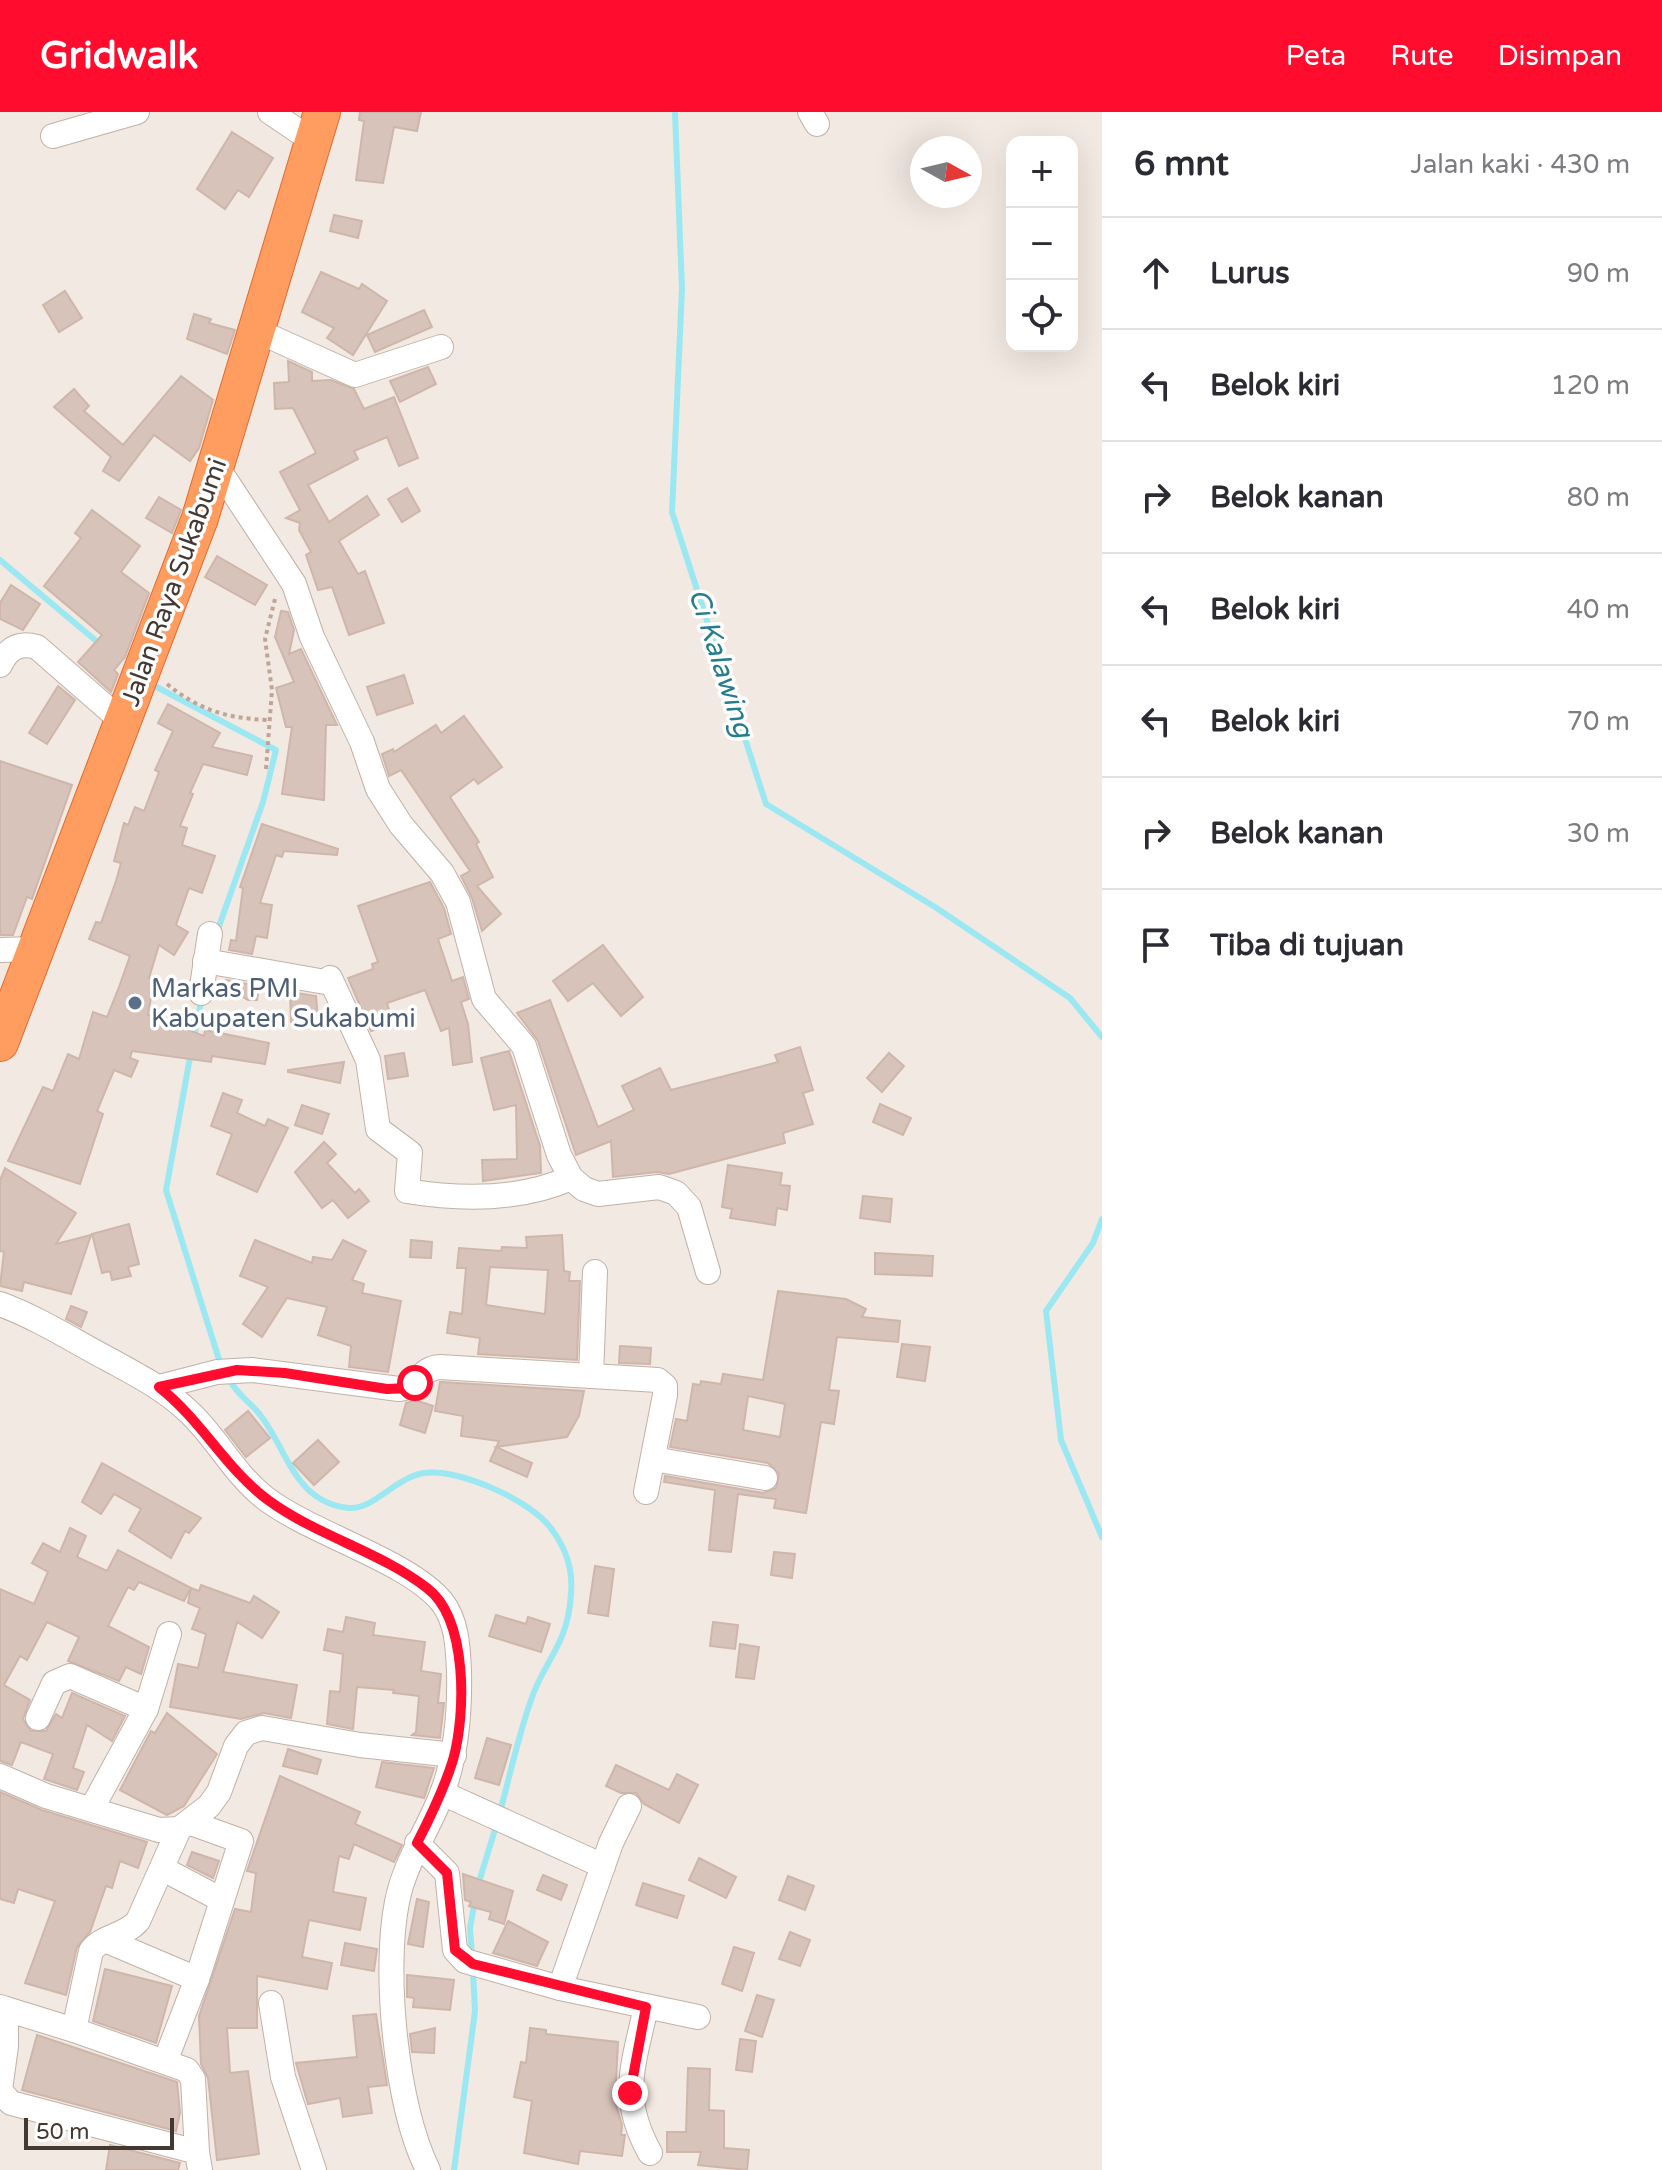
<!DOCTYPE html>
<html lang="id">
<meta charset="utf-8">
<style>
:root{--surface:#fff;--page:#f7f7f7;--text:#2b2b33;--muted:#7c7c81;--line:#e1e1e2;--accent:#ff0c2e}
body{margin:0;font-family:"Varela Round",sans-serif;background:var(--page);color:var(--text)}
.controls{position:absolute;right:24px;top:24px;display:grid;overflow:hidden;border-radius:16px;box-shadow:0 8px 32px #0002}
.controls button{width:72px;height:72px;display:grid;place-items:center;padding:0;border:0;border-bottom:2px solid var(--line);background:var(--surface);color:var(--text);font:40px sans-serif}
.compass{position:absolute;left:910px;top:24px;width:72px;height:72px;border-radius:50%;background:var(--surface);box-shadow:0 8px 32px #0002;rotate:98deg}
.scale{position:absolute;left:24px;bottom:20px;width:150px;box-sizing:border-box;padding-left:8px;border:4px solid #443833;border-top:0;font-size:22px;line-height:28px;white-space:nowrap;color:#443833;-webkit-text-stroke:6px #fff;paint-order:stroke}
.stop{position:absolute;width:24px;height:24px;margin:-18px;border:6px solid #ff0c2e;border-radius:50%;background:#fff}
.stop.end{background:#ff0c2e;border-color:#fff;box-shadow:0 2px 8px #0008}
.list{margin:0;padding:0;list-style:none}
h2{display:flex;justify-content:space-between;align-items:center;height:104px;margin:0;padding:0 32px;font-size:34px}
h2 small{font-size:26px;font-weight:400;color:var(--muted)}
.list li{display:grid;grid-template-columns:52px 1fr auto;gap:24px;align-items:center;box-sizing:border-box;height:112px;padding:0 32px;border-top:2px solid var(--line)}
.list b{display:block;font-size:30px;white-space:nowrap}
.list em{font-size:26px;font-style:normal;color:var(--muted)}
.icon{flex:none;width:44px;height:44px;fill:none;stroke:currentColor;stroke-width:2;stroke-linecap:round;stroke-linejoin:round}
.map{position:relative;flex:none;width:1102px;height:2058px;overflow:hidden}
header{display:flex;align-items:center;gap:48px;box-sizing:border-box;height:112px;padding:0 40px;background:var(--accent);color:#fff}
header strong{font-size:38px}
nav{display:flex;gap:44px;margin-inline-start:auto;font-size:28px}
main{display:flex}
aside{flex:1;background:var(--surface)}
.map>svg:first-child{display:block}
.lines{fill:none;stroke-linecap:round;stroke-linejoin:round}
.stream{stroke:#9be8f2;stroke-width:6}
.building{fill:#d7c3ba;stroke:#cfb6ab;stroke-width:2;fill-rule:evenodd}
.minor-casing{stroke:#c1b1a8;stroke-width:26}
.highway-casing{stroke:#e36a2c;stroke-width:38}
.path{stroke:#c0a596;stroke-width:4;stroke-dasharray:4 4;stroke-linecap:butt}
.minor{stroke:#fff;stroke-width:24}
.highway{stroke:#ff9c60;stroke-width:36}
.route{stroke:#ff0c2e;stroke-width:10}
.service-dot{fill:#5c6f8a;stroke:#fff;stroke-width:3}
.labels{text-anchor:middle;dominant-baseline:central;stroke-width:7;stroke-linejoin:round;paint-order:stroke}
.street-label{font-size:26px;fill:#443833;stroke:#fff}
.service-label{font-size:26px;fill:#4e5e75;stroke:#fff;text-anchor:start}
.water-label{font-size:28px;font-style:italic;fill:#237d8a;stroke:#fff}
</style>
<header>
<strong>Gridwalk</strong>
<nav><a>Peta</a><a>Rute</a><a>Disimpan</a></nav>
</header>
<main>
<div class="map">
<svg width="1102" height="2058" viewBox="0 0 1102 2058">
<rect width="100%" height="100%" fill="#f2e9e2"/>
<g class="lines">
<g class="stream">
<polyline points="675,0 682,177 672,400 766,692 935,795 1070,886 1102,925"/>
<polyline points="0,448 101,533"/>
<polyline points="151,572 276,638 263,690 217,820"/>
<polyline points="194,925 202,885"/>
<polyline points="191,940 166,1078 221,1254"/>
<polyline points="1102,1107 1093,1131 1046,1199 1061,1328 1102,1425"/>
<path d="M229 1267C237 1282 246 1287 256 1298 287 1332 291 1390 349 1396 374 1398 394 1366 424 1361 459 1356 533 1389 553 1419 567 1439 573 1458 571 1482 568 1533 545 1547 531 1588 518 1625 510 1663 500 1700"/>
<polyline points="478,1773 497,1711"/>
<polyline points="472,1844 470,1816 475,1788"/>
<polyline points="454,2058 475,1899 473,1859"/>
</g>
</g>
<g class="building">
<polygon points="360,0 421,0 417,19 394,15 383,71 356,68 364,9 359,8"/>
<polygon points="232,20 273,46 249,85 238,78 225,97 197,77"/>
<polygon points="334,103 362,109 358,126 330,119"/>
<polygon points="321,160 359,177 362,172 387,189 353,243 327,226 334,216 302,200"/>
<polygon points="65,179 82,206 59,220 43,193"/>
<polygon points="424,198 432,215 375,240 367,223"/>
<polygon points="194,202 211,207 209,211 235,218 227,242 187,227"/>
<polygon points="288,249 312,260 312,269 331,268 354,277 364,297 394,285 418,346 399,354 387,325 354,339 358,347 308,373 329,410 367,384 379,403 339,429 358,462 365,459 384,511 349,523 332,475 318,478 306,443 311,440 299,418 300,411 286,406 300,398 280,360 316,341 293,296 275,297 274,271 289,270"/>
<polygon points="428,255 436,272 400,290 390,269"/>
<polygon points="181,264 213,288 199,336 190,349 154,323 119,369 103,359 111,345 54,295 74,277 89,294 84,299 123,333"/>
<polygon points="407,376 420,399 402,410 388,387"/>
<polygon points="159,385 181,398 172,421 146,406"/>
<polygon points="92,398 140,434 121,460 149,481 125,545 114,558 118,562 111,580 78,550 102,523 44,474 81,426 75,421"/>
<polygon points="217,444 267,473 255,493 205,465"/>
<polygon points="11,473 40,492 23,518 0,507 0,491"/>
<polygon points="281,499 288,500 294,518 289,542 301,537 337,613 326,613 324,688 282,682 292,615 286,615 276,576 294,570 275,525"/>
<polygon points="404,563 413,591 377,603 367,575"/>
<polygon points="58,574 75,588 47,632 29,621"/>
<polygon points="168,592 220,621 212,635 252,644 247,663 203,652 190,681 193,682 180,714 187,716 182,733 215,744 202,781 189,776 176,813 188,820 174,843 159,833 149,866 154,868 148,903 204,924 205,918 269,931 265,952 212,944 211,950 132,939 130,946 138,949 131,965 114,958 97,999 103,1002 80,1072 8,1049 43,975 53,979 68,942 79,947 93,900 107,905 119,875 130,844 89,827 96,810 101,811 116,769 121,751 114,749 124,711 128,713 135,695 144,699 159,660 155,658 173,619 158,611"/>
<polygon points="464,604 502,655 478,672 474,667 450,685 479,730 476,732 493,765 477,774 501,802 482,819 472,786 461,764 470,759 401,658 389,664 382,642 393,637 394,640 436,613 441,621"/>
<polygon points="0,649 72,673 32,787 27,785 13,823 0,823"/>
<polygon points="262,712 338,737 337,743 284,739 282,745 276,743 260,791 272,793 267,826 256,824 252,842 229,838 231,828 236,829 243,776 240,775"/>
<polygon points="430,770 444,796 451,822 438,827 452,869 463,865 469,887 461,890 468,912 472,950 453,953 449,916 441,919 425,878 387,891 393,912 371,919 348,866 373,857 372,852 378,850 358,794"/>
<polygon points="603,833 643,885 621,904 593,871 568,889 553,869"/>
<polygon points="226,868 259,874 257,888 248,888 225,874"/>
<polygon points="290,880 316,884 318,908 291,910"/>
<polygon points="550,888 598,1015 634,998 622,974 660,956 671,978 778,950 775,943 800,935 813,978 803,981 813,1012 783,1021 785,1031 669,1062 657,1060 613,1065 611,1029 576,1043 538,929 517,901"/>
<polygon points="509,939 540,1034 541,1061 483,1069 482,1048 517,1047 516,993 494,998 481,946"/>
<polygon points="404,941 408,964 388,967 385,944"/>
<polygon points="889,941 904,954 882,980 867,966"/>
<polygon points="344,950 340,971 288,960 288,958"/>
<polygon points="223,981 242,988 237,1001 265,1014 268,1007 288,1016 257,1080 217,1062 232,1022 211,1014"/>
<polygon points="880,992 911,1006 903,1023 873,1010"/>
<polygon points="302,993 329,1002 322,1022 295,1013"/>
<polygon points="324,1030 336,1042 327,1051 355,1081 359,1077 369,1089 348,1106 333,1088 322,1096 295,1060"/>
<polygon points="728,1053 782,1061 780,1073 790,1074 787,1098 777,1096 775,1113 730,1106 732,1097 722,1095"/>
<polygon points="5,1056 76,1101 56,1132 91,1123 71,1182 24,1170 22,1179 0,1174 4,1140 0,1139 0,1068"/>
<polygon points="863,1084 892,1087 890,1110 860,1106"/>
<polygon points="129,1112 139,1152 128,1155 131,1164 112,1168 110,1159 102,1161 92,1122"/>
<path d="M562 1123 564 1159 570 1160 569 1169H580L577 1248 478 1242 480 1226 447 1221 450 1200 462 1202 466 1156H457L459 1136 501 1139 502 1135 527 1136 526 1125ZM490 1155 548 1158 545 1202 486 1193Z"/>
<polygon points="255,1128 312,1151 313,1145 332,1148 343,1128 366,1139 352,1168 364,1172 362,1181 401,1189 388,1260 349,1255 351,1234 318,1223 327,1195 287,1186 262,1225 243,1212 268,1175 240,1164"/>
<polygon points="411,1128 432,1130 431,1146 410,1145"/>
<polygon points="875,1141 933,1144 932,1164 875,1162"/>
<path d="M778 1179 846 1187 866 1197 862 1205 900 1209 898 1230 837 1225 829 1278 839 1279 834 1312 821 1310 806 1401 774 1396 776 1387 738 1382 731 1440 709 1438 715 1378 664 1370 665 1364 763 1381 776 1376 779 1362 768 1351 670 1335 676 1307 687 1309 693 1272 700 1273 701 1269 721 1272 723 1262 763 1268ZM748 1284 785 1292 780 1325 743 1318Z"/>
<polygon points="71,1194 87,1200 81,1215 66,1207"/>
<polygon points="902,1232 930,1235 925,1269 897,1265"/>
<polygon points="620,1234 651,1236 650,1252 619,1251"/>
<polygon points="440,1270 441,1270 584,1279 579,1304 567,1325 496,1335 532,1351 527,1365 490,1349 499,1329 461,1324 463,1304 435,1299"/>
<polygon points="415,1288 433,1294 425,1321 400,1313 406,1291"/>
<polygon points="248,1299 270,1326 246,1345 225,1318"/>
<polygon points="318,1328 339,1350 314,1373 293,1351"/>
<polygon points="102,1351 201,1406 189,1421 185,1419 171,1446 129,1419 141,1397 114,1382 101,1402 82,1390"/>
<polygon points="70,1416 86,1424 77,1445 107,1459 118,1438 191,1476 184,1489 139,1470 134,1478 128,1475 108,1514 149,1535 141,1562 126,1555 119,1569 68,1549 79,1525 47,1510 27,1548 20,1544 4,1573 30,1588 23,1607 31,1619 46,1619 56,1602 62,1606 72,1581 125,1604 112,1629 87,1613 73,1656 84,1660 77,1678 44,1667 53,1642 21,1630 12,1653 0,1649 0,1477 34,1492 48,1460 32,1451 43,1431 60,1440"/>
<polygon points="774,1440 795,1442 792,1466 771,1463"/>
<polygon points="595,1454 614,1457 608,1504 588,1501"/>
<polygon points="201,1473 250,1491 254,1484 279,1500 262,1526 237,1510 223,1560 297,1573 291,1606 264,1601 241,1607 170,1595 178,1552 198,1556 206,1522 192,1517 200,1496 188,1491 191,1476 199,1479"/>
<polygon points="496,1503 526,1512 528,1505 550,1512 541,1540 489,1524"/>
<polygon points="346,1505 375,1511 373,1523 425,1530 421,1559 441,1562 438,1591 444,1591 440,1626 412,1623 416,1620 419,1584 393,1581 394,1578 357,1575 353,1617 327,1612 330,1579 340,1580 343,1542 324,1538 328,1517 343,1520"/>
<polygon points="713,1510 738,1513 735,1537 710,1534"/>
<polygon points="740,1532 759,1535 754,1567 736,1565"/>
<polygon points="167,1601 217,1642 184,1694 167,1703 120,1678 151,1619 155,1621"/>
<polygon points="487,1626 511,1633 499,1673 475,1666"/>
<polygon points="288,1637 321,1648 317,1662 283,1654"/>
<polygon points="382,1650 434,1656 424,1686 376,1675"/>
<polygon points="616,1653 669,1678 677,1662 698,1673 679,1711 644,1692 636,1681 621,1681 606,1674"/>
<polygon points="280,1664 360,1700 355,1712 402,1733 394,1750 354,1732 349,1747 339,1744 333,1780 366,1786 360,1818 309,1808 302,1845 332,1851 327,1877 257,1864 257,1916 227,1916 230,1961 248,1959 259,2042 217,2048 208,1966 201,1952 199,1904 235,1797 251,1800 256,1761 247,1759"/>
<polygon points="0,1680 42,1698 147,1730 138,1756 120,1749 112,1776 106,1774 90,1820 77,1835 66,1883 25,1871 55,1789 18,1777 14,1791 0,1787"/>
<polygon points="192,1740 219,1749 213,1766 187,1753"/>
<polygon points="699,1746 736,1765 726,1786 689,1768"/>
<polygon points="463,1762 513,1779 504,1812 489,1807 491,1800 469,1794 471,1790 465,1788"/>
<polygon points="543,1763 567,1773 561,1788 537,1778"/>
<polygon points="788,1764 814,1774 805,1798 779,1788"/>
<polygon points="643,1771 684,1784 677,1806 636,1793"/>
<polygon points="417,1787 429,1790 423,1835 408,1832"/>
<polygon points="508,1809 548,1830 537,1854 493,1841"/>
<polygon points="790,1820 810,1828 800,1854 779,1847"/>
<polygon points="345,1831 377,1837 374,1859 341,1853"/>
<polygon points="734,1835 754,1841 742,1879 722,1872"/>
<polygon points="105,1857 172,1874 156,1931 93,1909"/>
<polygon points="407,1863 454,1868 450,1898 413,1895 414,1886 407,1885"/>
<polygon points="757,1883 774,1888 762,1925 745,1919"/>
<polygon points="376,1902 387,1973 368,1975 372,2001 343,2005 340,1986 308,1992 296,1951 357,1945 353,1904"/>
<polygon points="435,1916 434,1941 412,1940 410,1922"/>
<polygon points="530,1916 546,1918 546,1922 618,1930 615,1990 622,2013 621,2023 625,2023 622,2044 580,2039 578,2052 524,2041 532,1989 514,1985 521,1950 526,1951"/>
<polygon points="37,1923 177,1970 180,2001 176,2019 22,1978"/>
<polygon points="740,1927 756,1929 752,1960 736,1958"/>
<polygon points="688,1956 710,1957 709,1998 724,1999 724,2036 749,2038 747,2058 698,2053 701,2040 667,2040 667,2020 686,2020"/>
<polygon points="110,2033 180,2051 178,2058 106,2058"/>
</g>
<g class="lines">
<defs>
<g id="minor">
<polyline points="270,0 313,29"/>
<polyline points="810,0 817,12"/>
<polyline points="53,24 137,0"/>
<polyline points="255,222 273,226 355,263 441,235"/>
<polyline points="217,355 294,472 312,525 362,630 378,677 401,713 442,761 458,790 484,887 524,934 559,1043 571,1066 584,1077 598,1082 659,1075 676,1081 689,1095 708,1160"/>
<path d="M0 553C8 536 19 530 37 535L123 610"/>
<polyline points="0,838 36,837"/>
<polyline points="205,849 331,871"/>
<path d="M330 866 368 948 378 1017 410 1041 407 1079C461 1088 521 1088 571 1066"/>
<polyline points="201,881 210,822"/>
<path d="M0 1192C38 1206 72 1228 108 1247 137 1263 165 1277 189 1300 217 1326 234 1362 265 1386 312 1422 409 1449 442 1490 457 1509 458 1536 459 1559 460 1600 457 1640 443 1679 429 1717 405 1749 397 1790 383 1860 396 1994 428 2058"/>
<polyline points="591,1264 595,1160"/>
<path d="M159 1275 217 1260 252 1258 399 1277C419 1275 420 1256 440 1255L658 1268 665 1274V1283L646 1380"/>
<polyline points="653,1347 765,1366"/>
<polyline points="38,1606 54,1571 70,1564 146,1597"/>
<polyline points="0,1664 46,1684 159,1718 179,1717"/>
<polyline points="442,1681 603,1754"/>
<polyline points="92,1696 146,1597 169,1522"/>
<polyline points="417,1731 447,1761 455,1838 465,1849 560,1876 698,1905"/>
<polyline points="163,1757 222,1788"/>
<polyline points="105,1828 197,1867"/>
<polyline points="560,1876 611,1731 629,1694"/>
<polyline points="271,1891 283,1965 314,2058"/>
<polyline points="0,1895 6,1897 6,1934 0,1978"/>
<path d="M646 1895C633 1955 619 1985 650 2041"/>
<path d="M6 1897 74 1918 91 1839C102 1824 125 1824 138 1809L179 1717 209 1694 219 1680 236 1634 246 1621 262 1616 360 1633 454 1643"/>
<polyline points="74,1918 187,1958 193,1967 197,2040"/>
<polyline points="166,1947 197,1867 241,1729 191,1711"/>
<polyline points="0,1979 11,1991 197,2040 200,2058"/>
</g>
<polyline id="highway" points="0,931 200,406 322,0"/>
</defs>
<use href="#minor" class="minor-casing"/>
<use href="#highway" class="highway-casing"/>
<g class="path">
<path d="M167 572C199 598 226 606 267 608"/>
<polyline points="266,657 272,578 265,527 276,483"/>
</g>
<use href="#minor" class="minor"/>
<use href="#highway" class="highway"/>
</g>
<g class="lines">
<path class="route" d="M415 1271 407 1276 387 1277 285 1261 237 1258 159 1275C202 1309 226 1357 268 1388 317 1424 379 1439 427 1476 468 1507 466 1602 453 1648 444 1677 431 1704 417 1731L447 1761 455 1838 473 1852 646 1895 630 1981"/>
</g>
<circle class="service-dot" cx="135" cy="891" r="8"/>
<g class="labels">
<g class="street-label">
<text transform="translate(174 470) rotate(-70)">Jalan Raya Sukabumi</text>
</g>
<g class="service-label">
<text x="151" y="876">Markas PMI<tspan x="151" dy="30">Kabupaten Sukabumi</tspan></text>
</g>
<g class="water-label">
<text transform="translate(721 551) rotate(72)">Ci Kalawing</text>
</g>
</g>
</svg>
<div class="controls">
<button>+</button>
<button>−</button>
<button><svg class="icon" aria-label="locate" viewBox="0 0 24 24"><circle cx="12" cy="12" r="6"/><path d="M12 2v4M12 18v4M2 12h4M18 12h4"/></svg></button>
</div>
<svg class="compass" viewBox="-18 -18 36 36"><path d="M0-13l5 13h-10z" fill="#e53935"/><path d="M0 13l5-13h-10z" fill="#7c7c81"/></svg>
<div class="scale">50 m</div>
<div class="stop" style="left:415px;top:1271px"></div>
<div class="stop end" style="left:630px;top:1981px"></div>
</div>
<aside>
<h2>6 mnt<small>Jalan kaki · 430 m</small></h2>
<ul class="list">
<li><svg class="icon" aria-label="ahead" viewBox="0 0 24 24"><path d="M12 20V5M6 11l6-6 6 6"/></svg><div><b>Lurus</b></div><em>90 m</em></li>
<li><svg class="icon" aria-label="left" viewBox="0 0 24 24"><path d="M17 20v-9H6M10 6l-5 5 5 5"/></svg><div><b>Belok kiri</b></div><em>120 m</em></li>
<li><svg class="icon" aria-label="right" viewBox="0 0 24 24"><path d="M7 20v-9h11M14 6l5 5-5 5"/></svg><div><b>Belok kanan</b></div><em>80 m</em></li>
<li><svg class="icon" aria-label="left" viewBox="0 0 24 24"><path d="M17 20v-9H6M10 6l-5 5 5 5"/></svg><div><b>Belok kiri</b></div><em>40 m</em></li>
<li><svg class="icon" aria-label="left" viewBox="0 0 24 24"><path d="M17 20v-9H6M10 6l-5 5 5 5"/></svg><div><b>Belok kiri</b></div><em>70 m</em></li>
<li><svg class="icon" aria-label="right" viewBox="0 0 24 24"><path d="M7 20v-9h11M14 6l5 5-5 5"/></svg><div><b>Belok kanan</b></div><em>30 m</em></li>
<li><svg class="icon" aria-label="arrive" viewBox="0 0 24 24"><path d="M6 21V4h12l-3 4 3 4H6"/></svg><div><b>Tiba di tujuan</b></div></li>
</ul>
</aside>
</main>
